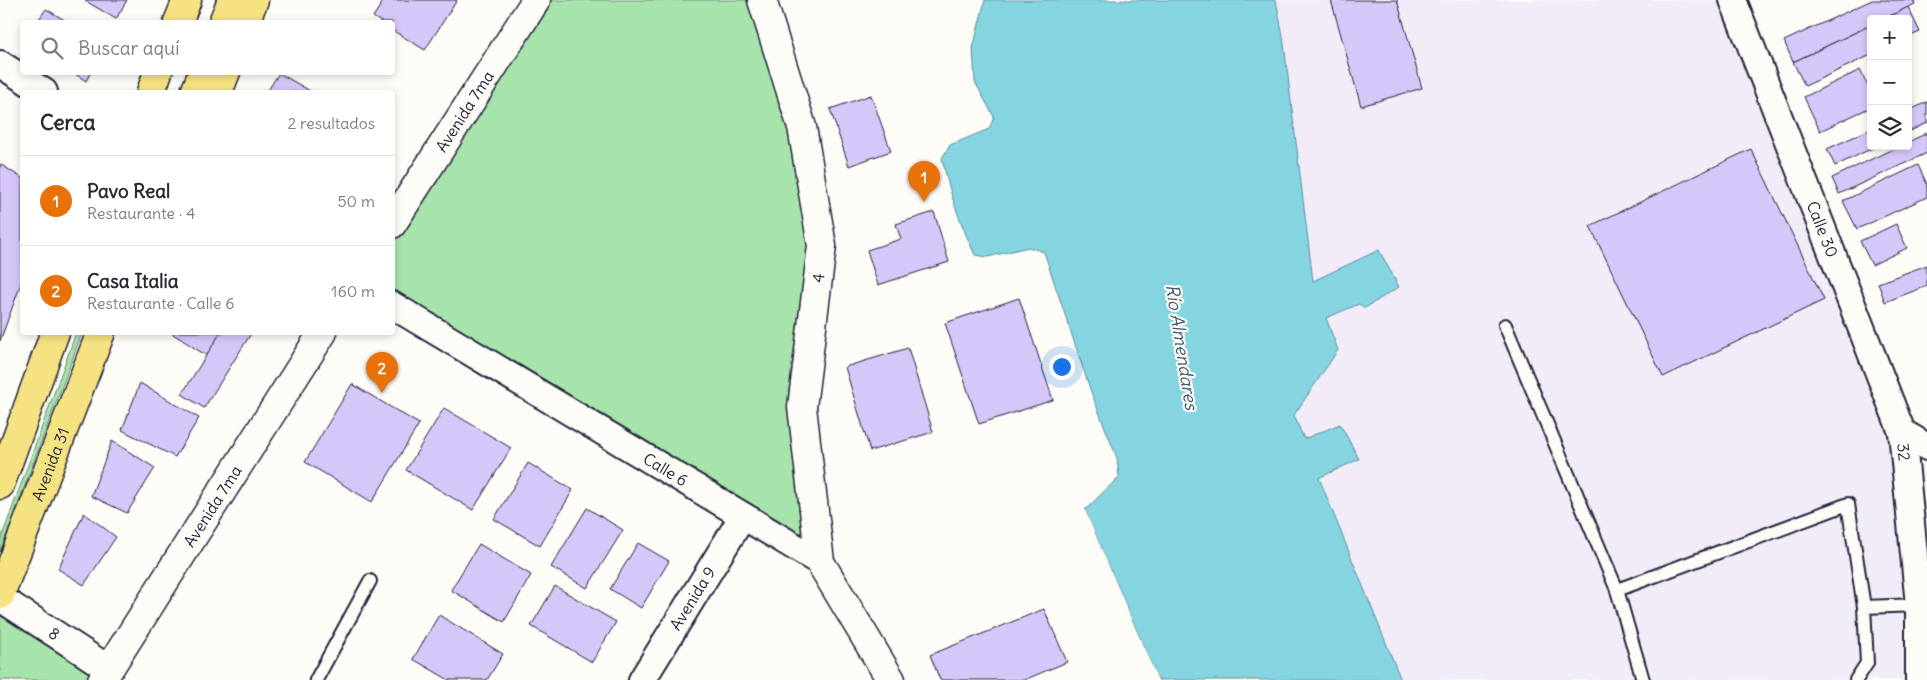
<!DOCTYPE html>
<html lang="es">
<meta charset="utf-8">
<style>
:root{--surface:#fff;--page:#f2f2f3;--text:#2b2b33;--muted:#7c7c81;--line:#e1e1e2;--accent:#0f766e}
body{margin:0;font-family:Delius,sans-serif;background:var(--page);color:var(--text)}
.controls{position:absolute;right:15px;top:15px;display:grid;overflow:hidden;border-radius:5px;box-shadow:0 2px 8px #0003}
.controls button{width:45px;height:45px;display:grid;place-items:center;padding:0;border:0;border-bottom:1px solid var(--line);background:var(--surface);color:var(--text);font:25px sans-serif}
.you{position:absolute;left:1061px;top:366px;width:18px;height:18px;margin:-12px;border:4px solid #fff;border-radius:50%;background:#1a73e8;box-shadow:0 0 0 8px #1a73e833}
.badge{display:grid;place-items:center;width:32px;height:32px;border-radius:50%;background:var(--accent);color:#fff;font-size:16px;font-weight:700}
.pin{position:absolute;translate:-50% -41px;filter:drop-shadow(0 1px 2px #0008)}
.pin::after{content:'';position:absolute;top:26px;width:18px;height:15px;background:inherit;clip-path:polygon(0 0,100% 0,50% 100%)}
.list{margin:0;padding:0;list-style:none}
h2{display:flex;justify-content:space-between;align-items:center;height:65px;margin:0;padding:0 20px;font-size:21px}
h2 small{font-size:16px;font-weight:400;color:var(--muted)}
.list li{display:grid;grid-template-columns:32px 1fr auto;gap:15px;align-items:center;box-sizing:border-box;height:90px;padding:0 20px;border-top:1px solid var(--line)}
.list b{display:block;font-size:19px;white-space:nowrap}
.list p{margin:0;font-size:16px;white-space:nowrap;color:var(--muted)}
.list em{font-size:16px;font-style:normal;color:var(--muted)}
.icon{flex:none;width:28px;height:28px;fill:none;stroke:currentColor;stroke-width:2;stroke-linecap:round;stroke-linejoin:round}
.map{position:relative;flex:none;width:1927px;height:680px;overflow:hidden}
.search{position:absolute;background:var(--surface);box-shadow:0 2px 8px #0003;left:20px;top:20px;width:375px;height:55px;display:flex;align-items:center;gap:12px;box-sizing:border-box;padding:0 18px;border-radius:5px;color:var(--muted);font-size:19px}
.panel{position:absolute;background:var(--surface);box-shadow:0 2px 8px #0003;left:20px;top:90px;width:375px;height:245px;border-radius:5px}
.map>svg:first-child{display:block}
.built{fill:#f1ecf8}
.green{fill:#a6e4ac;stroke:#648374}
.water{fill:#85d5e1;stroke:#5d8d9f}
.pier{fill:#fdfcf7}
.building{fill:#d6c7f9;stroke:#22223b}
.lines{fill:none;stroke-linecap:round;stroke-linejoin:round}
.lane-casing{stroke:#22223b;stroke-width:16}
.street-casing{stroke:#22223b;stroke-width:30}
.secondary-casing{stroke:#22223b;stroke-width:31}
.primary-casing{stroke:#22223b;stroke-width:31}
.lane{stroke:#fdfcf7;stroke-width:12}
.street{stroke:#fdfcf7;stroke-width:26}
.secondary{stroke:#fdfcf7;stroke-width:28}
.primary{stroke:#f5e382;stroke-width:28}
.labels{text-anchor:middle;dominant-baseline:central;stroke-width:4.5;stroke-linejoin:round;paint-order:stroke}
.street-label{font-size:16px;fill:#22223b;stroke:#fdfcf7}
.water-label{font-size:18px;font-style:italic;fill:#40586d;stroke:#fdfcf7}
</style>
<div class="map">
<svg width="1927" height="680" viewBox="0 0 1927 680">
<rect width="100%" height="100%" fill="#fdfcf7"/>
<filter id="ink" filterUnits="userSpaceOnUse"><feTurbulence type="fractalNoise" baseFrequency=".02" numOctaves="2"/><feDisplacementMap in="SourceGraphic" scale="10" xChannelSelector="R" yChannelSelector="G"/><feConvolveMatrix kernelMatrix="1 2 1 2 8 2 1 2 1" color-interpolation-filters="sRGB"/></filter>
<g filter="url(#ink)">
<polygon class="built" points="1276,0 1733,0 1902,432 1919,680 1401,680 1319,478 1359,459 1304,439 1294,415 1338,350 1326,318 1359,304 1365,308 1399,287 1379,250 1313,282 1283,36"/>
<g class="green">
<polygon points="536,0 762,0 822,246 802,407 820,562 393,305 392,224"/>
<polygon points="76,333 82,333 0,552 0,542"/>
<polygon points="0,598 102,680 0,680"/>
</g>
<path class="water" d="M985 0H1276L1283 36 1313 281 1379 250 1399 287 1365 308 1359 304 1326 318 1338 350 1294 415 1304 439 1340 424 1359 459 1319 478 1401 680H1158L1085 510 1119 477 1117 458 1091 392 1044 252 1028 247 988 257 975 255C960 223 949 192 942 158L950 145 989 129 994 117 975 82 973 48Z"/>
<polygon class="pier" points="1085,510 1137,632 1158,680 1155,680 1135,633 1082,511"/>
<g class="building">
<polygon points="84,0 127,0 116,19"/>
<polygon points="384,0 457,0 425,50 392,30 392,22 381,22 373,17"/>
<polygon points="1331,0 1397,0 1422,88 1361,106"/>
<polygon points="1872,0 1913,0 1915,4 1884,19 1871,19 1871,25 1793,62 1784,41"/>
<polygon points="1908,7 1920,32 1908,37 1908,19 1884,19"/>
<polygon points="46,9 68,22 37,22"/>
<polygon points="1871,25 1871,55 1805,86 1793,62"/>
<polygon points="1860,70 1871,92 1871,107 1820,131 1804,97"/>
<polygon points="72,72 91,72 86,81"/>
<polygon points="279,73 312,92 267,92"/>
<polygon points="871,95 891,151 849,166 830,109"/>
<polygon points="1927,102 1927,123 1908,132 1908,111"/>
<polygon points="1871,129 1871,146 1877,146 1835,166 1827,149"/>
<polygon points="1927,133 1927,153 1839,194 1832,178 1899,146 1908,146 1908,142"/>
<polygon points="1751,149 1824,300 1663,377 1590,226"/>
<polygon points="0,164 22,178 22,281 0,341"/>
<polygon points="1918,165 1927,184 1927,197 1857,229 1843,201"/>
<polygon points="934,212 949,262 878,285 867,250 901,239 896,224"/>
<polygon points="1896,224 1907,248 1872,265 1860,241"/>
<polygon points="1927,265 1927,286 1885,302 1878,283"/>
<polygon points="1019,298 1053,400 979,424 945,323"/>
<polygon points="170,332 222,332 207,356"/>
<polygon points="221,332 252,332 204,408 182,394"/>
<polygon points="908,348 933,432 870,451 845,367"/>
<polygon points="140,383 199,418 175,457 122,430"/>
<polygon points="352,384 419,424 372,502 305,462"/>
<polygon points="444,408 511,448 473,510 406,470"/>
<polygon points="112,441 155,468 127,513 91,496"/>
<polygon points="528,463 573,490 540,546 494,519"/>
<polygon points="587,508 623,530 587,588 551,567"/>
<polygon points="84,513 116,537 84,585 58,569"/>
<polygon points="638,543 669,561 641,608 610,589"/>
<polygon points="479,544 531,575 504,622 451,590"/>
<polygon points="555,586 616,622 592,662 531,626"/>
<polygon points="1044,609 1067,662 1024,680 940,680 930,655"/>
<polygon points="439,615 503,654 487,680 449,680 413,659"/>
</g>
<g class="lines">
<defs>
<g id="lane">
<polyline points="1505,325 1617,590 1848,504 1864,607"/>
<polyline points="1617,590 1643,680"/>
<polyline points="316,680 370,581"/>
<polyline points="1856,680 1867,663 1864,607 1919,605"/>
</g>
<g id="street">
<path id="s1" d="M1733 0 1902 432 1919 605V680"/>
<polyline points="0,64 44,92"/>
<path id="s2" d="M392 305 820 562"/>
<polyline points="1902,432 1927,447"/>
<path id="s3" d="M0 598 109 669"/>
<path id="s4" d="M642 680 743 516"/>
</g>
<g id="secondary">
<polyline points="762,0 802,127 822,246 802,407 820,562 891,680"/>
<path id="s5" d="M392 224 536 0"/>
<path id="s6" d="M102 680 323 332"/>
</g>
<g id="primary">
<polyline points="178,22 187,0"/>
<polyline points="223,22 232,0"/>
<polyline points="245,22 254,0"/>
<polyline points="151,92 158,72"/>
<polyline points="195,92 203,72"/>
<polyline points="218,92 226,72"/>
<polyline points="0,485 55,332"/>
<path id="s7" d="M0 595 101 332"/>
</g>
</defs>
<use href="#lane" class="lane-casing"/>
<use href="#street" class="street-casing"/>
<use href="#secondary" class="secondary-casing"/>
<use href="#primary" class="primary-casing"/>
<use href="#lane" class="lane"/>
<use href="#street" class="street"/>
<use href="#secondary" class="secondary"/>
<use href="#primary" class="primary"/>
</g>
</g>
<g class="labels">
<g class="street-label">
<text stroke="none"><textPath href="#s5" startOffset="134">Avenida 7ma</textPath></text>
<text stroke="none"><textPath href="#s1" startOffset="246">Calle 30</textPath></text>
<text transform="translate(818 278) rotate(-83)">4</text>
<text stroke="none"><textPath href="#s1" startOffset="484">32</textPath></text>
<text stroke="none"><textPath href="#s7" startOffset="140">Avenida 31</textPath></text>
<text stroke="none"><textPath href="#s2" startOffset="319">Calle 6</textPath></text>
<text stroke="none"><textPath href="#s6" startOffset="206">Avenida 7ma</textPath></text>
<text stroke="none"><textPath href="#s4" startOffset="96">Avenida 9</textPath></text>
<text stroke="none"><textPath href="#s3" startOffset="65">8</textPath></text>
</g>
<g class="water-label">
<text transform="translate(1182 347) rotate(81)">Río Almendares</text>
</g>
</g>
</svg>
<div class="controls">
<button>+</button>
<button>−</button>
<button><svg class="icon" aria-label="layers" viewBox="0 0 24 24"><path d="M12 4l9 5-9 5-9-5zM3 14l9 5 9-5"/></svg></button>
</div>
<div class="you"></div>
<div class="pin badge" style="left:924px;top:202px;background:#e8710a">1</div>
<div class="pin badge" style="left:382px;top:393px;background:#e8710a">2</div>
<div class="search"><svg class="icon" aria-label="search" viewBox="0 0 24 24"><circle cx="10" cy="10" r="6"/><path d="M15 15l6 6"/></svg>Buscar aquí</div>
<section class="panel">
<h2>Cerca<small>2 resultados</small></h2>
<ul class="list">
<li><span class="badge" style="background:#e8710a">1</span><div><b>Pavo Real</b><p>Restaurante · 4</p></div><em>50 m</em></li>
<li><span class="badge" style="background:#e8710a">2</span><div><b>Casa Italia</b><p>Restaurante · Calle 6</p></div><em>160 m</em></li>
</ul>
</section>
</div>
